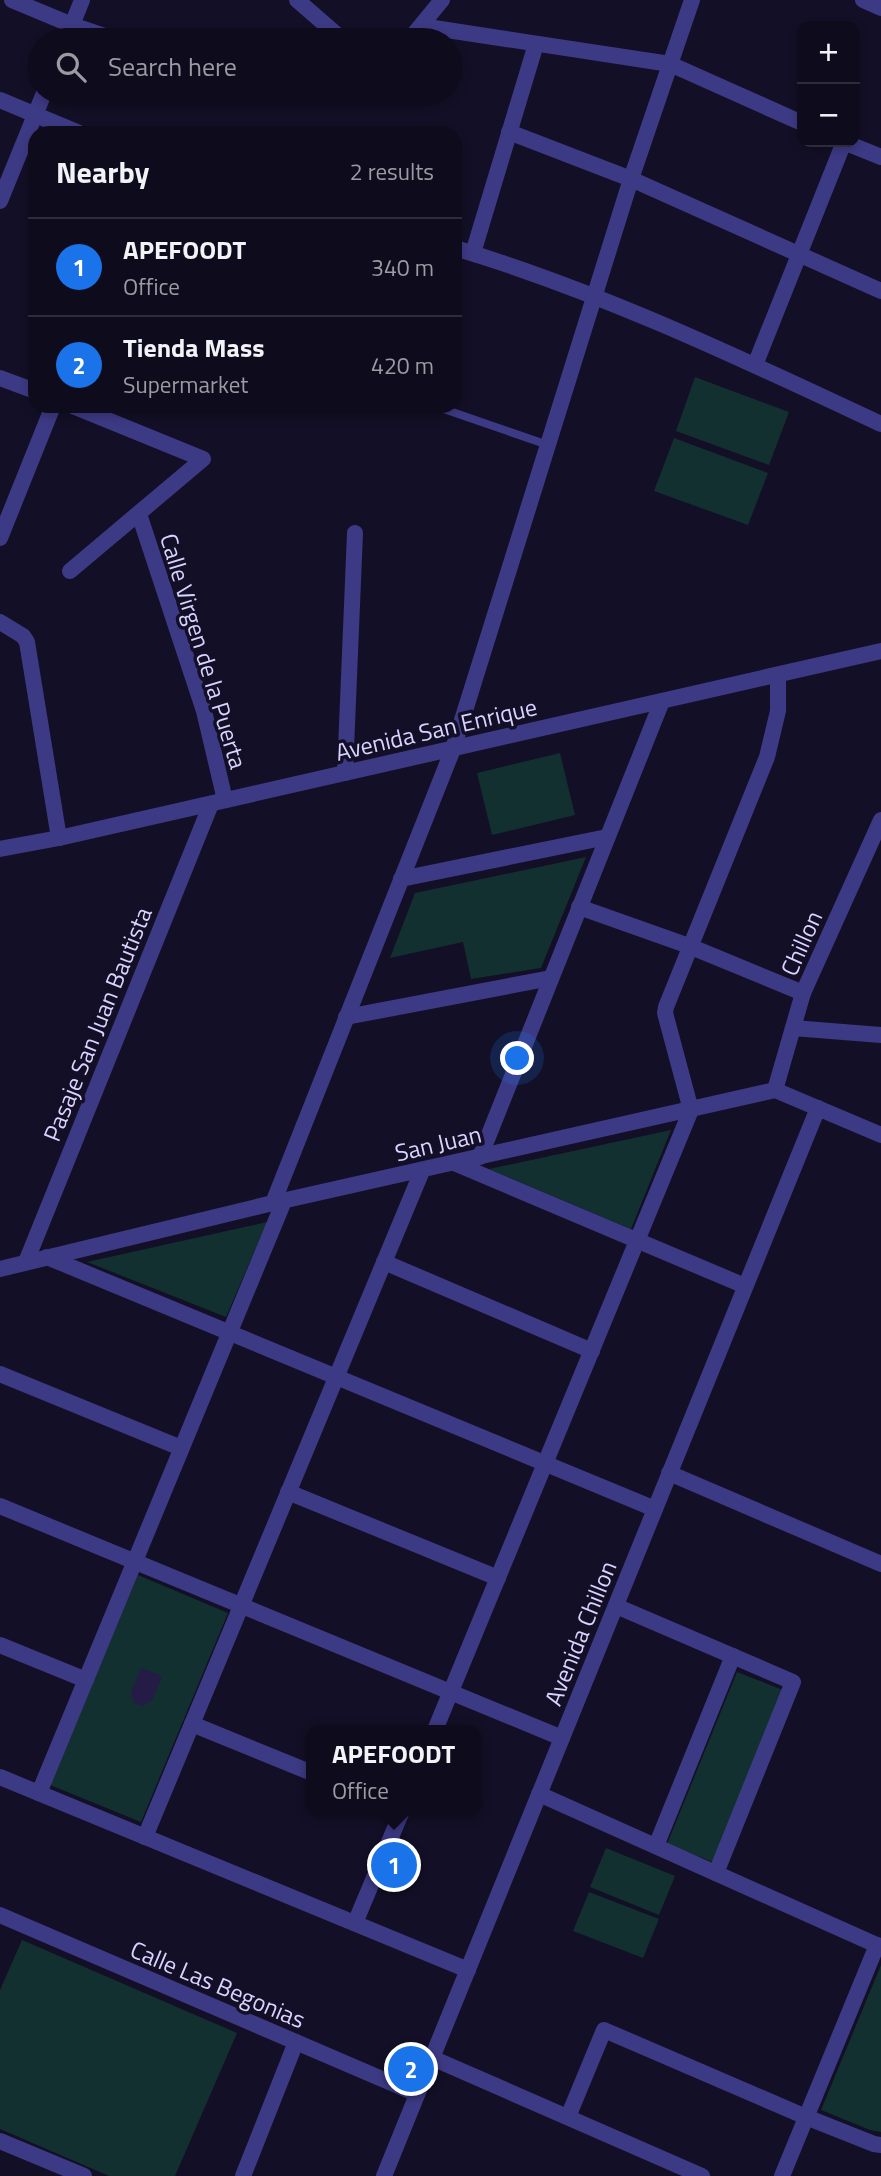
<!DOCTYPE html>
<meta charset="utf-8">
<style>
:root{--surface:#0e0b1c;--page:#171425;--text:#f1f3f6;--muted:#9b9ba3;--line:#2e2b3b;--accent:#1a73e8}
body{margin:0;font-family:"Titillium Web",sans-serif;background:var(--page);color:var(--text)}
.controls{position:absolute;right:21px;top:21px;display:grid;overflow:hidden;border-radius:14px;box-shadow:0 4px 10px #0003}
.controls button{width:63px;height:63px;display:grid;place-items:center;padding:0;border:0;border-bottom:2px solid var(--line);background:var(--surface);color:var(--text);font:35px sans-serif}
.you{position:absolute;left:518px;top:1059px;width:24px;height:24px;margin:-18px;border:5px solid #fff;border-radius:50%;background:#1a73e8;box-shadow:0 0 0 10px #1a73e833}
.badge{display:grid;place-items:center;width:46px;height:46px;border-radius:50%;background:var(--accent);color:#fff;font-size:23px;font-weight:700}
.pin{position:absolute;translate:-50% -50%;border:4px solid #fff;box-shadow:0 2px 7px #0006}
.popup{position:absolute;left:306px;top:1725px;width:175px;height:91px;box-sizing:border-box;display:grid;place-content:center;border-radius:14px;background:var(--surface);filter:drop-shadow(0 2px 5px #0005);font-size:23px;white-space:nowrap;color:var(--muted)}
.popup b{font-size:26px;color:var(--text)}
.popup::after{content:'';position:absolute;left:50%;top:100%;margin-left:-14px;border:14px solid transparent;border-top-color:var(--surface)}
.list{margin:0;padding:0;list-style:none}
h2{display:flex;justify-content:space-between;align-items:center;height:91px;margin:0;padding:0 28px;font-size:30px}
h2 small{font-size:23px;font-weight:400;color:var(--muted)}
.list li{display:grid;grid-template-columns:46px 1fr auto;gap:21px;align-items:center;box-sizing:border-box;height:98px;padding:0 28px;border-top:2px solid var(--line)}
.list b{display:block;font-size:26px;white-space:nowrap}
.list p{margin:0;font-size:23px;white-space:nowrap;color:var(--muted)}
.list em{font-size:23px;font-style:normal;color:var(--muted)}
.icon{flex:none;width:38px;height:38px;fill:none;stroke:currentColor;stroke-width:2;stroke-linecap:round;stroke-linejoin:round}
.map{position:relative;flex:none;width:881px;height:2176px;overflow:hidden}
.search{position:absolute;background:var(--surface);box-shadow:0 4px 10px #0003;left:28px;top:28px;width:434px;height:77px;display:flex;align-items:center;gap:18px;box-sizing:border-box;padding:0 24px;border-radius:38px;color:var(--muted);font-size:26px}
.panel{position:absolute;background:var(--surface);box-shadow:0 4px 10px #0003;left:28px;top:126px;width:434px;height:287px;border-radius:21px}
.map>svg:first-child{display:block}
.green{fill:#12302f}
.building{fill:#241b47}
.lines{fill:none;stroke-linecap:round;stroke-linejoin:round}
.lane{stroke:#3d3a85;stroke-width:8}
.street{stroke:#3d3a85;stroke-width:16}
.labels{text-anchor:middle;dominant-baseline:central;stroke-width:7;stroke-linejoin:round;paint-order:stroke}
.street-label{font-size:24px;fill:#d9d4ff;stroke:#130f26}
</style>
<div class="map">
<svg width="881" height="2176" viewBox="0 0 881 2176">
<rect width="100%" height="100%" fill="#130f26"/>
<g class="green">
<polygon points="695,377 789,412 769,465 676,431"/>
<polygon points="674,438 768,473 748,525 654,491"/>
<polygon points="560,753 575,815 492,835 477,773"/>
<polygon points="586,857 541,968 471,979 463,942 390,958 415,893"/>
<polygon points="671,1130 631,1229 489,1169"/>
<polygon points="267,1222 226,1317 87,1262"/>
<polygon points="138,1575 228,1613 141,1822 50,1785"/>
<polygon points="737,1672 783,1690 713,1862 667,1844"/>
<polygon points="606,1848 675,1876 659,1915 590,1887"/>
<polygon points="589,1892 659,1919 643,1958 573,1931"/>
<polygon points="22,1940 237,2033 175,2176 109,2176 0,2129 0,1990"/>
<polygon points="881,1965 881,2132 870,2130 821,2110"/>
</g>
<polygon class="building" points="141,1668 162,1676 152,1701 142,1706 134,1703 131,1692"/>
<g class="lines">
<polyline class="lane" points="435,406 548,445"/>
<g class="street">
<polyline points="12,0 72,25 117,40"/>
<polyline points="297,0 343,40"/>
<polyline points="863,0 881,8"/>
<polyline points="421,26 670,64 802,123"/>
<polyline points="66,40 82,0"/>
<polyline points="409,40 442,0"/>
<polyline points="0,100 79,133"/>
<polyline points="509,132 631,179 881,291"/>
<polyline points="844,142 881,157"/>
<polyline points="0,201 44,93"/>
<path d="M455 248C602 292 742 359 881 424"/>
<polyline points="473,253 536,44"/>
<polyline points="755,365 844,142"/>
<polyline points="0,378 35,391"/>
<polyline points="139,514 204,711 225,800"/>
<polyline points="0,538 53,406"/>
<polyline points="70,571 203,459 73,406"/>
<polyline points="0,622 23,636 27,642 59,838"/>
<polyline points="345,773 355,533"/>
<polyline points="0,849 59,838 881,651"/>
<polyline points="401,879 607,837"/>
<polyline points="579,907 689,946 803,993"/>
<polyline points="346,1017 551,978"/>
<polyline points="793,1028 881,1035"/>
<polyline points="775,1090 803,993 881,820"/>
<polyline points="480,1157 662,701"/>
<polyline points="454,1163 745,1286"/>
<polyline points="273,1203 453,749 631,179 692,0"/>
<polyline points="47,1257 655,1509"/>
<polyline points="26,1262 211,804"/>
<polyline points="384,1262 592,1351"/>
<polyline points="0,1269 273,1203 775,1090 881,1135"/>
<polyline points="0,1374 181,1448"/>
<polyline points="669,1473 881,1564"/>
<polyline points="288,1492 498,1578"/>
<polyline points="0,1506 562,1738"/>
<polyline points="616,1606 793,1682 716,1873"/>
<polyline points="0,1645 86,1680"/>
<polyline points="192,1724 312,1773"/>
<polyline points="435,1730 691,1110 665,1013 666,1007 767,757 778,711 778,675"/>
<polyline points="0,1777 468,1970"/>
<polyline points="39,1793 284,1201"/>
<polyline points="539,1794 881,1947"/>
<polyline points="145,1837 422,1171"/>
<polyline points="656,1846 733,1656"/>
<polyline points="0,1915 417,2094"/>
<polyline points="355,1923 402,1811"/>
<polyline points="432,2058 702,2176"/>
<polyline points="568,2117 604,2030 806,2117 874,2144 881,2145"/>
<polyline points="0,2141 84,2176"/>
<polyline points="243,2176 296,2042"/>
<polyline points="384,2176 818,1108"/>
<polyline points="782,2176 877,1945"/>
</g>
</g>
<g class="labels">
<g class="street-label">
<text transform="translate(204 651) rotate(73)">Calle Virgen de la Puerta</text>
<text transform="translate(436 729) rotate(-13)">Avenida San Enrique</text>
<text transform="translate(801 943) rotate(-66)">Chillon</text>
<text transform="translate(97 1024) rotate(-68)">Pasaje San Juan Bautista</text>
<text transform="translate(438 1143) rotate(-13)">San Juan</text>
<text transform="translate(580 1633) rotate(-68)">Avenida Chillon</text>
<text transform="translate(218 1984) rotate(23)">Calle Las Begonias</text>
</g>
</g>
</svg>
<div class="controls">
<button>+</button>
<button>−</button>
</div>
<div class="you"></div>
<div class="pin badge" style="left:394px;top:1865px">1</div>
<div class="popup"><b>APEFOODT</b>Office</div>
<div class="pin badge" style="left:411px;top:2069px">2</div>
<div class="search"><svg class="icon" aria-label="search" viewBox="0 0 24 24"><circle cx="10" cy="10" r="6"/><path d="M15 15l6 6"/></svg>Search here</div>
<section class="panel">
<h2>Nearby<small>2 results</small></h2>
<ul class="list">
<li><span class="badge">1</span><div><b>APEFOODT</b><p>Office</p></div><em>340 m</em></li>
<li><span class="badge">2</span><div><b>Tienda Mass</b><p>Supermarket</p></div><em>420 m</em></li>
</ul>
</section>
</div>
